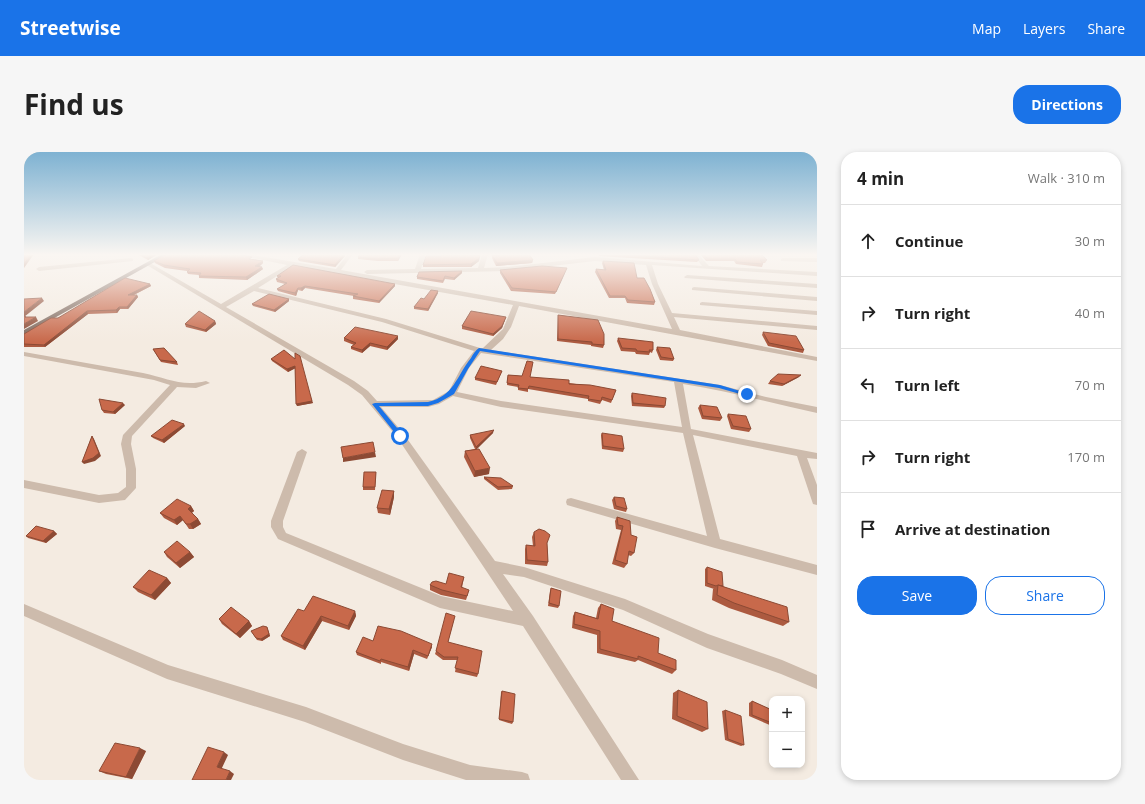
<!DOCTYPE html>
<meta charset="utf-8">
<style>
:root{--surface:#fff;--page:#f6f6f6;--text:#222;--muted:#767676;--line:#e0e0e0;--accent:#1a73e8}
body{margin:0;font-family:"Open Sans",sans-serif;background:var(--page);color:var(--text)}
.controls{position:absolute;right:12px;bottom:12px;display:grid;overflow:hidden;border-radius:8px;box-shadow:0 2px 6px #0003}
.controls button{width:36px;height:36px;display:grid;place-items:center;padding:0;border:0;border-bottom:1px solid var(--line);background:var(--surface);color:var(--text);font:20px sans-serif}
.stop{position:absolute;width:12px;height:12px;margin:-9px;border:3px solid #1a73e8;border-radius:50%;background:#fff}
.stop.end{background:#1a73e8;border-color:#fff;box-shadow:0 1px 4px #0008}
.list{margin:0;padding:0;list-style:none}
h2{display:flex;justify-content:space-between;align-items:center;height:52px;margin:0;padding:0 16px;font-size:17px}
h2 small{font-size:13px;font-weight:400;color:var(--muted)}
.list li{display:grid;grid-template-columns:26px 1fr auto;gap:12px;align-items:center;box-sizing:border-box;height:72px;padding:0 16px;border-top:1px solid var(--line)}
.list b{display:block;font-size:15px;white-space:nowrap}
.list em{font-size:13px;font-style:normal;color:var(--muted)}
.actions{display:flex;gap:8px;padding:12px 16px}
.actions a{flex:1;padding:9px 0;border:1px solid var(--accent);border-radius:16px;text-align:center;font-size:14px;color:var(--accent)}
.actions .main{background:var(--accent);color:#fff}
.icon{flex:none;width:22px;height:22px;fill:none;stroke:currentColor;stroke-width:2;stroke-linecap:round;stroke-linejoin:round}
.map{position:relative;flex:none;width:793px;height:628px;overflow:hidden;border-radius:16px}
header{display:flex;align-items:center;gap:24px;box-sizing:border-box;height:56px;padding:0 20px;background:var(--accent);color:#fff}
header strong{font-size:19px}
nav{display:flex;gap:22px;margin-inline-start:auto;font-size:14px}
.intro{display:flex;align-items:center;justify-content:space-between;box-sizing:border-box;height:96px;padding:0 24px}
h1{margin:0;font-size:28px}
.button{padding:10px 18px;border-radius:16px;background:var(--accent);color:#fff;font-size:14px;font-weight:700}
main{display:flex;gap:24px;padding:0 24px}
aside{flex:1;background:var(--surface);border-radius:16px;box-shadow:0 2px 6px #0003}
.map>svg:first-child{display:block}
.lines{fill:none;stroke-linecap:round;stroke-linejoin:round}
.minor{fill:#cdbbac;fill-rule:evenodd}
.major{fill:#7d675c;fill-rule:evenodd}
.wall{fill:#ac5a40}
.shaded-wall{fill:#8c4a34}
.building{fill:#c8694b;stroke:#8c4a34}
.route{fill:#1a73e8}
</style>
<header>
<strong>Streetwise</strong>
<nav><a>Map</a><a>Layers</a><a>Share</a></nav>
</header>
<div class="intro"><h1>Find us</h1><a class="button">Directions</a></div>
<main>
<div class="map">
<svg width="793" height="628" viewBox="0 0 793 628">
<rect width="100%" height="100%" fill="#f4ebe1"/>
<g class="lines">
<g class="minor">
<path d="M209 102H223L312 117 324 102H329L317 118 648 177 628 132 622 113 571 109 484 119 343 122 340 120 343 118 391 117 396 102H402L397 117 454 116 458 102H464L460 116 484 115 571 105 678 114 669 102H674L685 114 793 120V124L628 113 634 132 648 161 793 174V178L650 165 656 178 793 205V209L495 154 487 175 479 187 467 198 696 233 742 245 793 255V261C748 251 704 239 659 232L667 277 793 301V307L783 306 793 333V353L789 352 773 304 669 283 696 387 793 413V423L691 396 543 353 542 350 543 347 547 346 683 384 659 281 477 255 429 244 415 252 404 255H357L379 281 471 409 500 415 601 447 684 482 758 508 793 523V537L757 522 683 496 599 458 500 425 479 422 509 464 615 628H597L499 474 416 456 254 387 247 375V369L273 300 278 297 283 300 259 369V375L262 381 417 444 489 459 373 285 338 243 324 233 121 112 126 111 197 152 263 113ZM269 114 489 153 479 177 459 196H456L362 167 234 136ZM230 139 358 170 450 199 437 216 425 239 409 248 353 249 344 239 330 229 202 155ZM457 201 650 230 658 275 477 249 433 240 445 216Z"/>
<polygon points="107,106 109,107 109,109 15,119 12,117 15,115"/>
<polygon points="759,106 793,106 793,110 757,109 757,107"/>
<polygon points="663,123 793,132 793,136 661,126 660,125"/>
<polygon points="670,135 793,145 793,149 668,138 668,136"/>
<polygon points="678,150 793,159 793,163 676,153 676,151"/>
<path d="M0 200C40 207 79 214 119 221 143 226 157 235 182 229L186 231 172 236 153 235 108 284 107 292 112 317V336L101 348 75 351 0 336V328L75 343 94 341 102 335V317L97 292 99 283 146 233 130 228 0 204Z"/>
<polygon points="0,452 144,513 282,555 379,592 446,613 498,620 504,622 506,628 442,628 379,608 281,570 143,527 0,464"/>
</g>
<polygon class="major" points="138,102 145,102 0,183 0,178"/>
</g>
<g class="wall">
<polygon points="113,102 134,102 124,108"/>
<polygon points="280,102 320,102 321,104 311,115 275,109 274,107"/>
<polygon points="378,102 374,109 354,109 334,107 334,105"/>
<polygon points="474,102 505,102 509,108 508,111 472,114 468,106 468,103 474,104"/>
<polygon points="575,102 671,102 675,108 673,110 575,104"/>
<polygon points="676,102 737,102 743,108 741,111 738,111 739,112 738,115 712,112 710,109 682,109"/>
<polygon points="446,103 456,103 455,109 447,115 399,115 399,113"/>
<polygon points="228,107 239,109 239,111 235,115 239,117 223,128 175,126 175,123 164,122 163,120 163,119 141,116 131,111 130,109"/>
<polygon points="579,109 613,126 631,150 630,153 603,151 601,146 585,146 571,120 572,117 580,118 578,111"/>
<polygon points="543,116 531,142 487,139 476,121 476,118"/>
<polygon points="438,121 430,128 421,127 419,131 393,127 393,125"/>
<polygon points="253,124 371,132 371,134 355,151 329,147 329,144 330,144 281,136 278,139 274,138 272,144 254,139 253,137 261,132 253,130 252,127 254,126"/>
<polygon points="126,132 127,134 110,143 113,143 114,145 104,157 96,157 93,161 64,162 21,195 0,195 0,182 34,166"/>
<polygon points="414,141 404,159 390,157 390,155 400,147"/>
<polygon points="265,147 265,149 251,160 229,154 228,152"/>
<polygon points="534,163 580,193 579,196 567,194 567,193 533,189"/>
<polygon points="482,165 478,176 469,184 438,177 438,174"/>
<polygon points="191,169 192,172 182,180 162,175 161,172"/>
<polygon points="739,180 780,198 779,201 744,194 738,183"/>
<polygon points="374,184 374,187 363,198 346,194 338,201 327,197 327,195 330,193 320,189 320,186"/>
<polygon points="594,186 629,198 628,201 626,200 625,203 612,202 611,200 597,199 593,189"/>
<polygon points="633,195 650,207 649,209 636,208 632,198"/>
<polygon points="129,197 153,210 154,213 137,210"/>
<polygon points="247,207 271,207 289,251 273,254 271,216 264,220 248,209"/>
<polygon points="478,219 477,221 472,233 451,228 451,226"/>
<polygon points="484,223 506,225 592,238 587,251 578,248 576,252 564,249 564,247 504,237 504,240 494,238 494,235 483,233"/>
<polygon points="775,225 758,234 744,232 746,229"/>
<polygon points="608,241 641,254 640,256 608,254 607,244"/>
<polygon points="101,253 91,262 80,261 78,258"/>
<polygon points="676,253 698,266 696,269 678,267 674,256"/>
<polygon points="704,262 727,277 725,280 707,277 703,264"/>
<polygon points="161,274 140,291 129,286 127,284"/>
<polygon points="469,281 452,297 465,322 450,325 440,305 441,299 451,297 446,286 446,283"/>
<polygon points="578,281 600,297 599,300 578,297 577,283"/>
<polygon points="352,320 351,338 339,338 339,335"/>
<polygon points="460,325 489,334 488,337 474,338 460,327"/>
<polygon points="370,339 370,345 366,363 354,361 353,356"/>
<polygon points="590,345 603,357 602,360 590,357 588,348"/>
<polygon points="167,354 170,359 168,361 174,367 177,372 169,377 165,377 159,368 153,373 140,366 136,361"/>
<polygon points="593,365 607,383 610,401 607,404 604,403 603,412 600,416 588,412 597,378 592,377 591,369"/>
<polygon points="30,379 33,382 22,391 4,386 2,384"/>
<polygon points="510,380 523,391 524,410 523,414 501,412 501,397 502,393 509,394 508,385"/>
<polygon points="140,400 166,400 170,405 156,416 143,405"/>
<polygon points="683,415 699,434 765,470 759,474 705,456 688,448 689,437 690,437 681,434 681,417"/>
<polygon points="440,425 438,436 444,442 442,448 417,443 406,438 406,433 422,432"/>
<polygon points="143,426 147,431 131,448 114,440 109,435"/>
<polygon points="527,436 535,454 534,456 524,454 526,439"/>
<polygon points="577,452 588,469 634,501 652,518 648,522 614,508 611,510 573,501 573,483 548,476 549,464 551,460 572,466 574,456"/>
<polygon points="280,459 331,459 332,464 325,478 298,469 281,498 259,488 257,484"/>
<polygon points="195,467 225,469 228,474 216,486 198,472"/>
<polygon points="430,467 424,490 454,522 453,525 431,520 433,508 419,508 411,502 412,499"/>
<polygon points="244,478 246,484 238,489 233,488 227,479"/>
<polygon points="349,489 408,495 403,507 390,502 385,519 357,510 357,512 333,503 332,500"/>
<polygon points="654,538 684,577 678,580 648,567 649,541"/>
<polygon points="478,539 489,570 488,572 475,568 477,540"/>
<polygon points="728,549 748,558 748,574 725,564 725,551"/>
<polygon points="701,558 720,593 717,594 701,588 698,559"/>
<polygon points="122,599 108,627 82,622 75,619"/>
</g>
<g class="shaded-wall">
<polygon points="7,102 10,102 0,116 0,112"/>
<polygon points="129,102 134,102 124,108 123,106"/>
<polygon points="320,102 321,104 311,115 311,113"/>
<polygon points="376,102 378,102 374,109 374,106"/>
<polygon points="456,103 455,109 447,115 447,112"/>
<polygon points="509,108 508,111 472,114 473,111"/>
<polygon points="239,109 239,111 232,117 231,114"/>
<polygon points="238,115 239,117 223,128 222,125"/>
<polygon points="438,119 438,121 430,128 430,126"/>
<polygon points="126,132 127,134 105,145 104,143"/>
<polygon points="371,132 371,134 355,151 355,149"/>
<polygon points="281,134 281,136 278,139 277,136"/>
<polygon points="274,136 274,138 272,144 271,141"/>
<polygon points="414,139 414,141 404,159 404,157"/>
<polygon points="113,143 114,145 104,157 103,155"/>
<polygon points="18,146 20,149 0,165 0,160"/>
<polygon points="265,147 265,149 251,160 250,158"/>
<polygon points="95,155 96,157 93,161 92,158"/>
<polygon points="63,159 64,162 21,195 20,193"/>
<polygon points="12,165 14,169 0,177 0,172"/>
<polygon points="482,165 478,176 469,184 469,182"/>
<polygon points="191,169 192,172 182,180 181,178"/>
<polygon points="374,184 374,187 363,198 363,195"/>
<polygon points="346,191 346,194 338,201 338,198"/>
<polygon points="271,214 272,216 264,220 263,217"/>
<polygon points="777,223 775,225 758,234 760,232"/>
<polygon points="288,249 289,251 273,254 272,252"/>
<polygon points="99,251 101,253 91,262 89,260"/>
<polygon points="160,272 161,274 140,291 138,288"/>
<polygon points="470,278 469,281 452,298 452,295"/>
<polygon points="68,284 70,287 77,304 71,309 60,312 58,310"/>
<polygon points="351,300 352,305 319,310 319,306"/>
<polygon points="466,316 465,322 450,325 451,319"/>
<polygon points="370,339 370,345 366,363 365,357"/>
<polygon points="167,354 170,359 167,361 164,357"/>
<polygon points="156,364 159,368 153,373 150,368"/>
<polygon points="174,367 177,372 169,377 166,372"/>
<polygon points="30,379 33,382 22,391 19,389"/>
<polygon points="166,400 170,405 156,416 152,411"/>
<polygon points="143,426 147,431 131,448 127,443"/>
<polygon points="331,459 332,464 325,478 324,474"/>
<polygon points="297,464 298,469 281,498 279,494"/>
<polygon points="225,469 228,474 216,486 212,482"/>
<polygon points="243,475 246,484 238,489 237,487"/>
<polygon points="408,492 408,495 403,507"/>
<polygon points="389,498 390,502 385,519 384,515"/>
<polygon points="116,596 122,599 108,627 102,625"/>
<polygon points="200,600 204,603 197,618 193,615"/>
<polygon points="206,619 210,622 207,628 202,628"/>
</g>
<g class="building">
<polygon points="0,102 7,102 0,112"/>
<polygon points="116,102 129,102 123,106"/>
<polygon points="142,102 214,102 228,105 225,107 239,109 231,114 238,115 222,125 175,124 177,121 163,120 166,117 140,113 130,109"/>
<polygon points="280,102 320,102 311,113 274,107"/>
<polygon points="336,102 376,102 374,106 354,107 334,105"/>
<polygon points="417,102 446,102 446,103 456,103 455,106 447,112 399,113 402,104 417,104"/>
<polygon points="475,102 505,102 509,108 473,111 468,103 476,104"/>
<polygon points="590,102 671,102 675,108"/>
<polygon points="679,102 737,102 743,108 736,108 739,112 713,110 711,107 684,107"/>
<polygon points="579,109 610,111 613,126 620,126 626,137 631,150 604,148 601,144 586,144 572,117 582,118"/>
<polygon points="269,113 371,132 355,149 329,144 334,142 281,134 277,136 274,136 271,141 253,137 263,131 252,127 257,124 253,124"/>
<polygon points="518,114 543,116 532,140 488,136 476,118"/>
<polygon points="438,119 430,126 421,124 419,129 393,125 395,120"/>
<polygon points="101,126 126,132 104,143 113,143 103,155 95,155 92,158 63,159 20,193 0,192 0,182 27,166 34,166"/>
<polygon points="407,138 414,139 404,157 390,155 397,146 400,147"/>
<polygon points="245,142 265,147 250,158 228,152"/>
<polygon points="18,146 0,160 0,147"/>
<polygon points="175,159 191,169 181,178 161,172"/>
<polygon points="447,159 482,165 478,174 469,182 438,174"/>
<polygon points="534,163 574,168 580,182 580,193 568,192 568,190 534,187"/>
<polygon points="0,164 2,165 1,165 12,165 0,172"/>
<polygon points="331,175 374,184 363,195 346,191 338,198 327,195 332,191 320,186"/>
<polygon points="739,180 772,184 780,198 745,191"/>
<polygon points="594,186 629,190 629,198 625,198 626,200 613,199 612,197 598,196"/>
<polygon points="633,195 646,196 650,207 637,205"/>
<polygon points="140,196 153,210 136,208 129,197"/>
<polygon points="260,198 271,207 271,201 276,204 288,249 272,252 271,214 263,217 247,207"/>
<polygon points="503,209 509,210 506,225 545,228 545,232 566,233 592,238 588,248 578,245 577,249 564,247 565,244 505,234 504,237 494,236 495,233 483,231 484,223 498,224"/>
<polygon points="457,214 478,219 473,230 451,226"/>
<polygon points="754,222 777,223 760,232 746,229"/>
<polygon points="608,241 642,246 641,254 609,251"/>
<polygon points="75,247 99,251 89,260 78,258"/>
<polygon points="676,253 693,255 698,266 679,264"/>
<polygon points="704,262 722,264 727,277 709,274"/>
<polygon points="148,268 160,272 138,288 127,284"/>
<polygon points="470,278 452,295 446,283"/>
<polygon points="578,281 598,284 600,297 579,294"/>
<polygon points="68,284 75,301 69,306 58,310"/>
<polygon points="349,290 351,300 319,306 317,295"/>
<polygon points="455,297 466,316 451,319 441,299"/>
<polygon points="340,320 352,320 351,335 339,335"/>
<polygon points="460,325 477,326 489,334 474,335"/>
<polygon points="358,338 370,339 365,357 353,356"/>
<polygon points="590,345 600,346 603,357 592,354"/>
<polygon points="153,347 167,354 164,357 174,367 166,372 162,372 156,364 150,368 136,361"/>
<polygon points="593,365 606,369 607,383 613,385 610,401 605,399 603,412 591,408 599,374 594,373"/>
<polygon points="12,374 30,379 19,389 2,384"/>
<polygon points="515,377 521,379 526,383 523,391 524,410 503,408 502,393 511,394 510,380"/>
<polygon points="153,389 166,400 152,411 140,400"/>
<polygon points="683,415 698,420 699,434 694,433 692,434 683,431"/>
<polygon points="125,418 143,426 127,443 109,435"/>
<polygon points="425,421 440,425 437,435 445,438 443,444 418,438 406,433 408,430 412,429 422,432"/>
<polygon points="694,433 763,455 765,470 710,451 693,443"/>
<polygon points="527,436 537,439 535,454 525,451"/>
<polygon points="289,444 331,459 324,474 297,464 279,494 257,484 274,457 280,459"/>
<polygon points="577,452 590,457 588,469 635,486 634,501 652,508 652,518 614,504 614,507 576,497 576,479 550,472 551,460 574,467"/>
<polygon points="207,455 225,469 212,482 195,467"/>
<polygon points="422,461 431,464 424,490 458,499 454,522 431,516 434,505 420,505 412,499"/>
<polygon points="239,474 243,475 245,482 237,487 232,486 227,479"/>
<polygon points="354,474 377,479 408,492 404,504 389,498 384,515 357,507 356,509 332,500 339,485 349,489"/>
<polygon points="654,538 683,550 684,577 653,564"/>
<polygon points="478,539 491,542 489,570 475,567"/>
<polygon points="728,549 748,558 748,571 728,563"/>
<polygon points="701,558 717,564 720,593 704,587"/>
<polygon points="91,591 116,596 102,625 75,619"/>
<polygon points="184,595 200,600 193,615 206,619 202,628 168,628"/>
</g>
<linearGradient id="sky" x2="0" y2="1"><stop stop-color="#7eb2d2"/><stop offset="0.54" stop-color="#faf6f2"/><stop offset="1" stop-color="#faf6f2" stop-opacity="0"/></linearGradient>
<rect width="793" height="190" fill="url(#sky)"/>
<path class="route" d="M455 196 696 233 726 242 723 244 695 236 456 199 444 217 430 242 414 251 404 254H355L378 282V285H374L348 252 351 251 404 250C430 244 432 225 447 206 449 202 452 198 455 196Z"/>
</svg>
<div class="controls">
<button>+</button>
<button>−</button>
</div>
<div class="stop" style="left:376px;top:284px"></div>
<div class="stop end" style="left:723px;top:242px"></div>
</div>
<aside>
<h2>4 min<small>Walk · 310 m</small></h2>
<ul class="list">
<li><svg class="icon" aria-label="ahead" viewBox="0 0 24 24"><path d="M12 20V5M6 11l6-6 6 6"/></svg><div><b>Continue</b></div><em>30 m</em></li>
<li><svg class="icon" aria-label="right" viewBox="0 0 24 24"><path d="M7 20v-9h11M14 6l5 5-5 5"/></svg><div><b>Turn right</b></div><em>40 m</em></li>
<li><svg class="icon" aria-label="left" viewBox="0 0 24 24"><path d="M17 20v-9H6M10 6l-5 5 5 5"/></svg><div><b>Turn left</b></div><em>70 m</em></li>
<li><svg class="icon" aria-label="right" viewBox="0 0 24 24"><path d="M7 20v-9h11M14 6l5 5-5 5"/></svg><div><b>Turn right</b></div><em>170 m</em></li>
<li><svg class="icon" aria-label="arrive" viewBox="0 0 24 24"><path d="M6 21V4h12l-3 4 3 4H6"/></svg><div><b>Arrive at destination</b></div></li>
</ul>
<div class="actions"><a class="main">Save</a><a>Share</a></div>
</aside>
</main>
